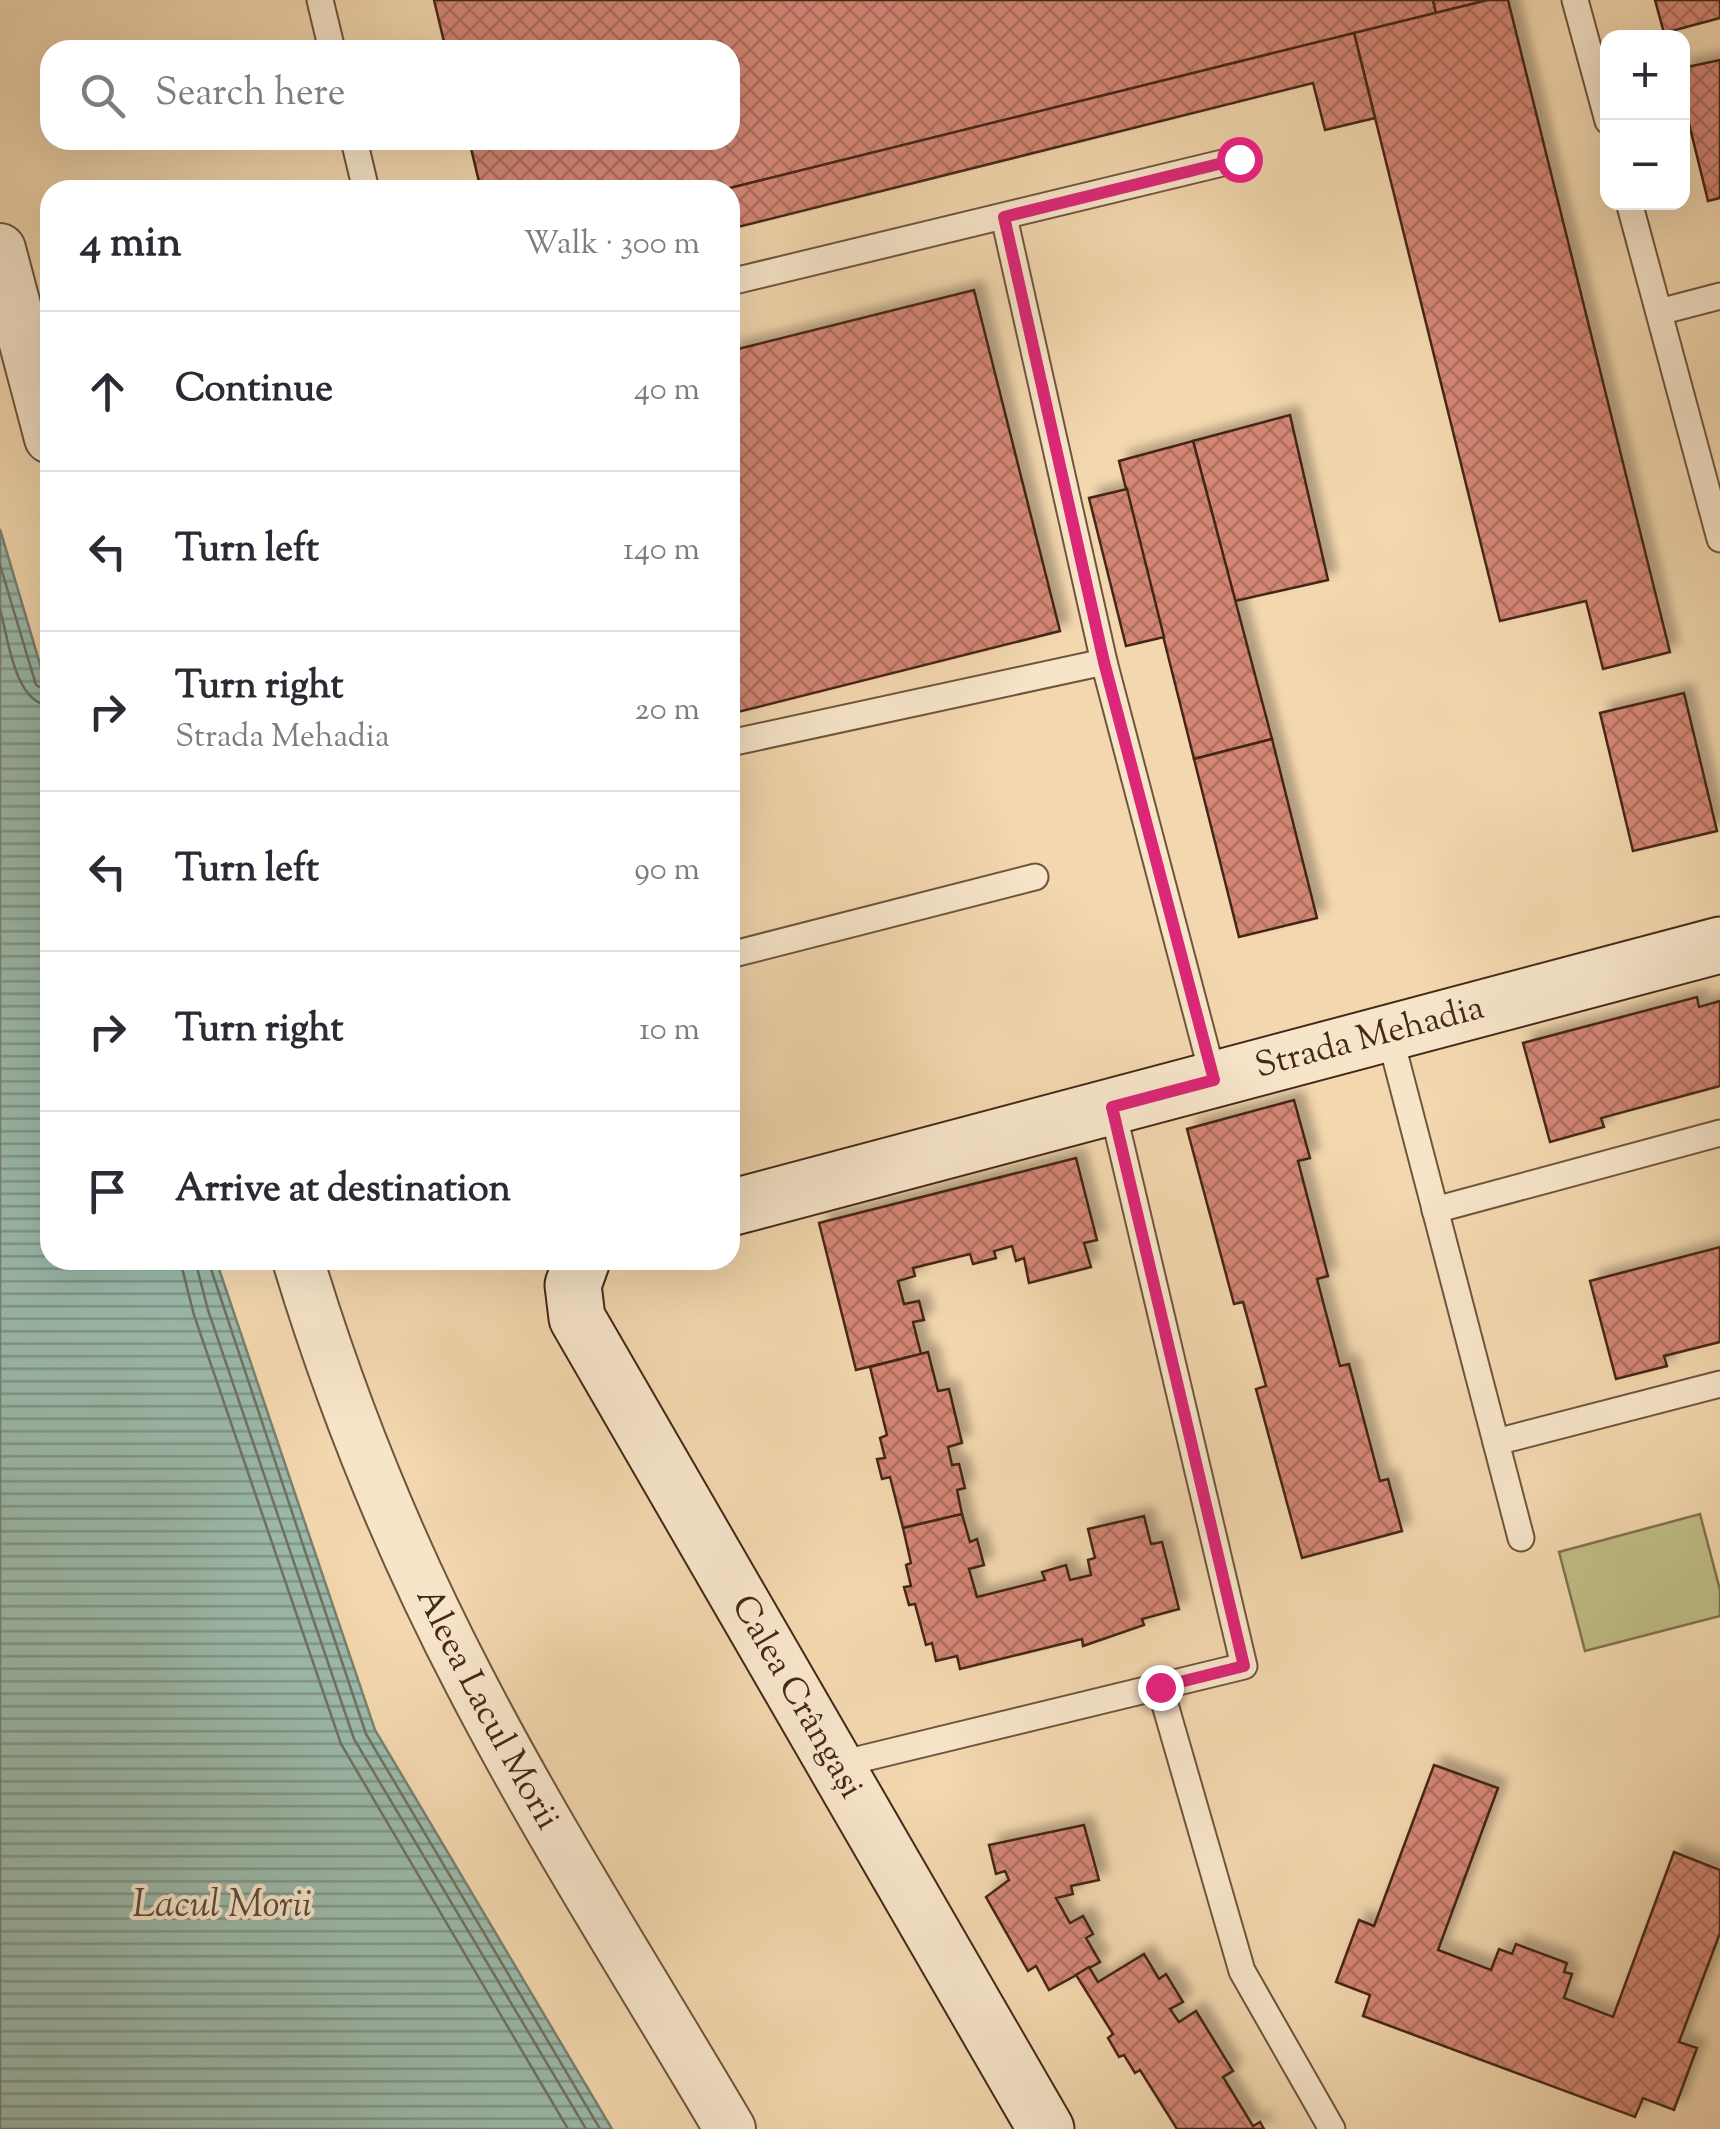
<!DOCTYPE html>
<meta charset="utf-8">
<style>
:root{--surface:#fff;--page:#f2f2f3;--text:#2b2b33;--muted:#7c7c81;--line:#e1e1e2}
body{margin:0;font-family:"Sorts Mill Goudy",serif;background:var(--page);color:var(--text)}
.controls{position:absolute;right:30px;top:30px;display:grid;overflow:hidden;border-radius:20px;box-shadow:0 10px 40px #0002}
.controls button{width:90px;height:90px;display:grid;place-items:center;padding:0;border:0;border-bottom:2px solid var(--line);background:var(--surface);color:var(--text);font:50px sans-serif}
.stop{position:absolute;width:30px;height:30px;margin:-22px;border:8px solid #db2777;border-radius:50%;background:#fff}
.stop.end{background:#db2777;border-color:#fff;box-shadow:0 2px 10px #0008}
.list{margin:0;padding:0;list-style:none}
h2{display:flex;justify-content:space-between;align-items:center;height:130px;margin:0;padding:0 40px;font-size:42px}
h2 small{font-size:32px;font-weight:400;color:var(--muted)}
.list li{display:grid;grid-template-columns:65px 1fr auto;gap:30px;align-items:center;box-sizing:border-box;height:160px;padding:0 40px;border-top:2px solid var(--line)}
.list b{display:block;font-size:38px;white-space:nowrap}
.list p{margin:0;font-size:32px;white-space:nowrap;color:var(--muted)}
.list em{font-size:32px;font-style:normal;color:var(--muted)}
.icon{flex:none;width:55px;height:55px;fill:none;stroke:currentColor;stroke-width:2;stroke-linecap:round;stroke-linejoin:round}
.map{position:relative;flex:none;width:1720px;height:2129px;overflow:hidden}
.search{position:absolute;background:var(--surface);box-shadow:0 10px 40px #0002;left:40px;top:40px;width:700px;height:110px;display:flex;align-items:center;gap:25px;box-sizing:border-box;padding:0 35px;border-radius:30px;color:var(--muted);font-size:38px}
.panel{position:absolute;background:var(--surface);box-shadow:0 10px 40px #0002;left:40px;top:180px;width:700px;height:1090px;border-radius:30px}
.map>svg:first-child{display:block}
.grass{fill:#c0bd86;stroke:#827250;stroke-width:2.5}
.water{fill:url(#water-rules);stroke:#798071;stroke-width:2.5}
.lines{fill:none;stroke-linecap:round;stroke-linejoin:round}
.shore{stroke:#707162;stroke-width:2.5}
.building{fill:url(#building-cross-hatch);stroke:#452819;stroke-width:2.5;filter:url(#shadow)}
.lane-casing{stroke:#70543e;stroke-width:29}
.street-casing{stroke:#70543e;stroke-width:54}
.secondary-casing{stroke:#452819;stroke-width:59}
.lane{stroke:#f7e5ca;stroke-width:25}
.street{stroke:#f7e5ca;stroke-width:50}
.secondary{stroke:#f7e5ca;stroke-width:55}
.route{stroke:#db2777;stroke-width:12}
.labels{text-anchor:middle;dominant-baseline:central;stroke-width:8;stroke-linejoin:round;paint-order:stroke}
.street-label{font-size:35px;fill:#452819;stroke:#f7e5ca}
.water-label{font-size:38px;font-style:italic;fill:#5a4c3e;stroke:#f7e5ca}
</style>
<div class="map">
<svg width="1720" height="2129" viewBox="0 0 1720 2129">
<defs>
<pattern id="water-rules" width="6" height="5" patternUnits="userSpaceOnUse" patternTransform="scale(2.5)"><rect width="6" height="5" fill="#9bbaab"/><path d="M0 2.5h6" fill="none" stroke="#80978a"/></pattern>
<pattern id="building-cross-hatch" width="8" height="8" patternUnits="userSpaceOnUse" patternTransform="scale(2.5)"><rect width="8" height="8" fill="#d48674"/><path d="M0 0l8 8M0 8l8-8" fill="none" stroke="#ae6e5e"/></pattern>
<filter id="shadow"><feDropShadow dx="9" dy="-9" stdDeviation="5" flood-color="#0004"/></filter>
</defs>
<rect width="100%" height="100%" fill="#f3d7ae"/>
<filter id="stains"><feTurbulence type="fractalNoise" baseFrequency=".002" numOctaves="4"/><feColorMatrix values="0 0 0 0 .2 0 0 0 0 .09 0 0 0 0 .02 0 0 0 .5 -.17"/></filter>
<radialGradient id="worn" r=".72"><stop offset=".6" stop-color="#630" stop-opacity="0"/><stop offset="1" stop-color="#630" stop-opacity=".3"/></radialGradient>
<polygon class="grass" points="1700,1514 1720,1590 1720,1616 1585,1651 1559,1552"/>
<polygon class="water" points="0,529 50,698 50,1260 216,1260 375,1730 612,2129 0,2129"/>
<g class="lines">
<g class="shore">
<polyline points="0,565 36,685 50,693"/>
<path d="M0 609C8 637 14 703 50 706"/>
<polyline points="180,1260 194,1315 341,1744 568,2129"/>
<polyline points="195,1260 208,1310 354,1739 586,2129"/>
<polyline points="208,1260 366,1734 600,2129"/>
</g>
</g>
<g class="building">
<polygon points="434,0 1433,0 1436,13 722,190 481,190 469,140 730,140 730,50 446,50"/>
<polygon points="1433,0 1488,0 1436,13"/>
<polygon points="1488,0 1508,0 1670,652 1603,669 1586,601 1500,621 1354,33"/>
<polygon points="1655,0 1720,0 1720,18 1664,33"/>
<polygon points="1354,33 1375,118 1325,130 1313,83 730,229 730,190 722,190"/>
<polygon points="1720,60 1720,198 1708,201 1682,95 1682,68"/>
<polygon points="974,290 1060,631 730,714 730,351"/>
<polygon points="1290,415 1328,580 1235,601 1193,441"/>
<polygon points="1193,441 1272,739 1194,759 1119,461"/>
<polygon points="1127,489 1164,637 1126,646 1089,498"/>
<polygon points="1684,693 1717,831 1633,851 1600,713"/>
<polygon points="1272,739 1317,918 1239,937 1194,759"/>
<polygon points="1697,997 1699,1007 1720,1001 1720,1086 1601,1118 1604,1127 1550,1142 1523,1043"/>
<polygon points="1294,1100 1310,1158 1298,1161 1328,1276 1317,1279 1340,1366 1349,1364 1380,1481 1388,1479 1402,1531 1302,1558 1256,1389 1266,1386 1243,1302 1234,1304 1187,1129"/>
<polygon points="1076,1158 1097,1240 1084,1243 1091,1267 1029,1283 1024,1258 1016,1261 1012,1246 994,1251 996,1258 973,1264 970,1254 913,1268 915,1276 898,1281 904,1304 919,1301 924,1320 913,1322 921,1354 856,1370 819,1223"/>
<polygon points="1720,1247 1720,1342 1664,1356 1667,1366 1616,1379 1590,1281"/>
<polygon points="928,1352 938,1391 949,1389 962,1443 948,1447 952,1465 959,1464 965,1488 957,1490 962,1514 903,1528 890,1477 882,1479 877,1459 885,1458 880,1438 887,1435 870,1367"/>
<polygon points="962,1514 970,1542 977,1539 984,1565 969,1569 977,1597 1045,1580 1042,1572 1066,1565 1070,1580 1091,1575 1088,1560 1095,1558 1088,1529 1144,1516 1151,1544 1162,1542 1179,1609 1142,1619 1144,1625 1083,1646 1082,1639 960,1669 957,1656 936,1661 932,1643 926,1645 915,1604 909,1605 904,1587 911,1586 906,1565 911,1563 903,1528"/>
<polygon points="1434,1765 1498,1788 1438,1950 1491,1970 1499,1949 1512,1954 1516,1944 1567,1963 1564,1972 1572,1974 1564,1998 1613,2017 1674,1852 1720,1870 1720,1933 1679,2042 1697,2048 1674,2110 1643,2098 1635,2117 1363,2016 1370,1995 1336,1982 1359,1920 1374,1926"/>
<polygon points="1084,1825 1099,1880 1071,1886 1073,1894 1056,1898 1070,1923 1083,1916 1093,1934 1086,1938 1100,1962 1049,1990 1036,1966 1028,1971 986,1897 1009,1880 1005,1871 996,1874 989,1845"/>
<polygon points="1144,1954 1159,1979 1166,1974 1183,2002 1170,2009 1179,2022 1196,2011 1233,2071 1223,2077 1253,2126 1260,2122 1264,2129 1177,2129 1140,2070 1135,2073 1124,2055 1119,2057 1108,2038 1113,2034 1076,1975 1089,1967 1098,1982"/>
</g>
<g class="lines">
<defs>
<g id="lane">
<polyline points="320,0 332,50"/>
<polyline points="1575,0 1608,121"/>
<polyline points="354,140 366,190"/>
<polyline points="1629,202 1720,539"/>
<polyline points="1004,217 1104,662 1214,1080"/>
<polyline points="730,282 1239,159"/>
<polyline points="1659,312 1720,296"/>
<polyline points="730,743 1104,662"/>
<polyline points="730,955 1035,877"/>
<polyline points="1389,1033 1521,1538"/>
<polyline points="1435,1210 1720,1133"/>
<polyline points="1496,1442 1720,1384"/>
<polyline points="1160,1687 1242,1971 1332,2129"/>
<polyline points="836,1765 1244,1666 1112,1107"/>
</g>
<g id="street">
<polyline points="0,249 50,438"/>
<path id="s1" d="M298 1260C342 1405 400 1548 470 1682 549 1835 643 1981 730 2129"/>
</g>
<g id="secondary">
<path id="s2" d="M730 1208 1720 945"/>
<path id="s3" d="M582 1260 573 1285 577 1318 1046 2129"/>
</g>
</defs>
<use href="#lane" class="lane-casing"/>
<use href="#street" class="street-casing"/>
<use href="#secondary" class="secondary-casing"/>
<use href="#lane" class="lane"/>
<use href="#street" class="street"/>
<use href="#secondary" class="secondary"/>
</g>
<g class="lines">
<polyline class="route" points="1160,1687 1244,1666 1112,1107 1214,1080 1104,662 1004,217 1239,159"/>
</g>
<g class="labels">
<g class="street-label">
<text stroke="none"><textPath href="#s2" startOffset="662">Strada Mehadia</textPath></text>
<text stroke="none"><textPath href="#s3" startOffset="498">Calea Crângași</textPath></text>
<text stroke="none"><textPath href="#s1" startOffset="488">Aleea Lacul Morii</textPath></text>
</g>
<g class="water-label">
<text x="222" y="1907">Lacul Morii</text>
</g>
</g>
<rect width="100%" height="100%" filter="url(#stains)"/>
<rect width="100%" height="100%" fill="url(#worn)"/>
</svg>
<div class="controls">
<button>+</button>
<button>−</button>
</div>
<div class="stop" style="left:1239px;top:159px"></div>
<div class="stop end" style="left:1160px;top:1687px"></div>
<div class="search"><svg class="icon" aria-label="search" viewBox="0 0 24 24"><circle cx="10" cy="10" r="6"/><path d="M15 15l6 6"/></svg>Search here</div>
<section class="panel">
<h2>4 min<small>Walk · 300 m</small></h2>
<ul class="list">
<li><svg class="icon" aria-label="ahead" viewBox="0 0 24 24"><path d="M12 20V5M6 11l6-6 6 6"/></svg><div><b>Continue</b></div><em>40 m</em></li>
<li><svg class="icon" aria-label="left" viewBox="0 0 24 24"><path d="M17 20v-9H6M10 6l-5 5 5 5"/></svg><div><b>Turn left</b></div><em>140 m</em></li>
<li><svg class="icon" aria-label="right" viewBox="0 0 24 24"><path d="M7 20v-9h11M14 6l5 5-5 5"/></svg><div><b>Turn right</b><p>Strada Mehadia</p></div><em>20 m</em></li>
<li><svg class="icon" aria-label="left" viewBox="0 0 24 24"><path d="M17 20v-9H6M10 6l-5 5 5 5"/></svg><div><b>Turn left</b></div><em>90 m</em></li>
<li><svg class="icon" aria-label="right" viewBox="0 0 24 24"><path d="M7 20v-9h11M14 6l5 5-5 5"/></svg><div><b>Turn right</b></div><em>10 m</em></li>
<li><svg class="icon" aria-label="arrive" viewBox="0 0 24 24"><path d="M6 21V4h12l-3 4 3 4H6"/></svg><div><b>Arrive at destination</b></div></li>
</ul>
</section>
</div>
